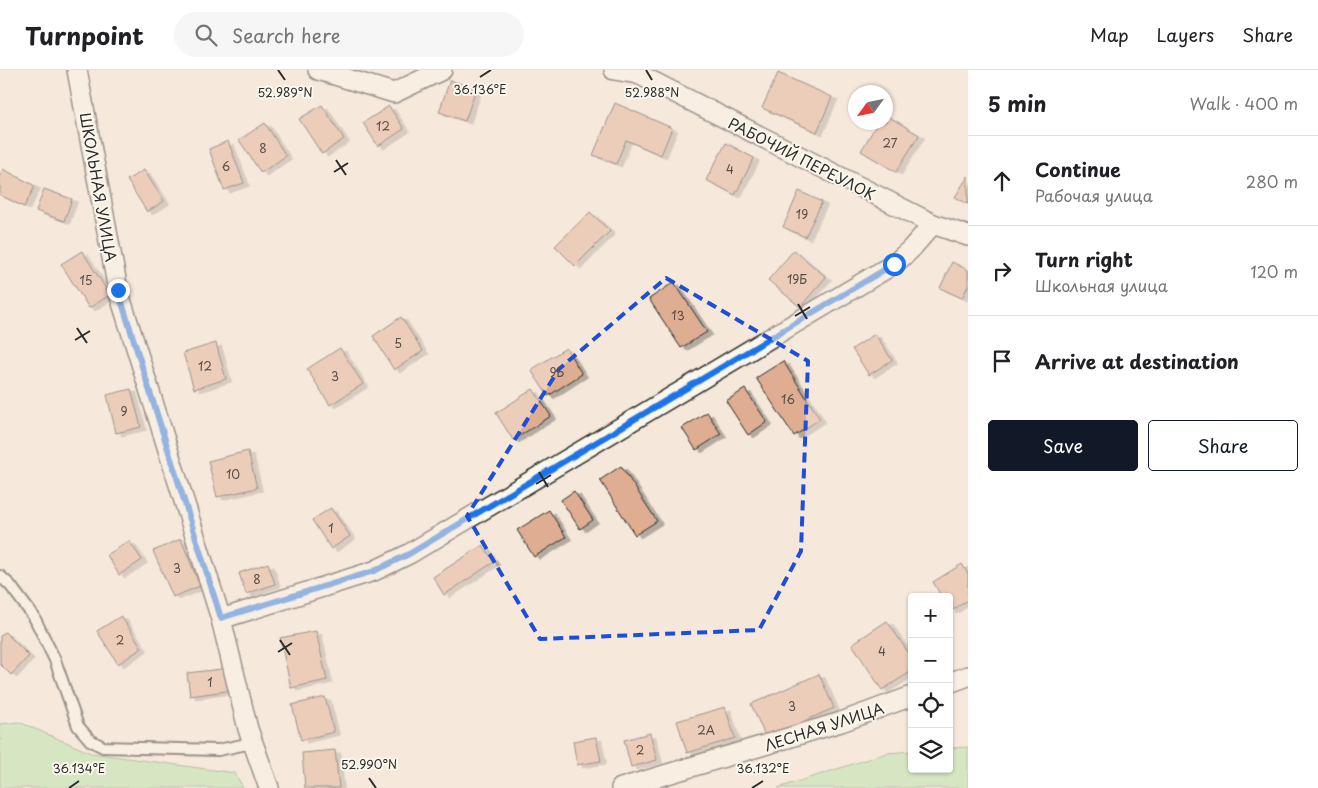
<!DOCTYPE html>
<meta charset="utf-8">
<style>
:root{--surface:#fff;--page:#f6f6f6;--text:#202124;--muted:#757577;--line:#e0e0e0;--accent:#111827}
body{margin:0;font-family:"Playpen Sans",sans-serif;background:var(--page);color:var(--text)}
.controls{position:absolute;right:15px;bottom:15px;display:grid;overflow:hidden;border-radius:5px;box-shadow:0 1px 4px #0004}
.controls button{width:45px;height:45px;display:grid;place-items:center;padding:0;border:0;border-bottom:1px solid var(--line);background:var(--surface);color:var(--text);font:25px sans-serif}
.compass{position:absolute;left:848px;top:15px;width:45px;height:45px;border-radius:50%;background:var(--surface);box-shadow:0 1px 4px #0004;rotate:237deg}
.stop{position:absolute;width:15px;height:15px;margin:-11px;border:4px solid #1a73e8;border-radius:50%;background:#fff}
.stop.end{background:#1a73e8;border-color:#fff;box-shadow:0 1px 5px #0008}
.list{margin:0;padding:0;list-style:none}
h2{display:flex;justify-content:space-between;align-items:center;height:65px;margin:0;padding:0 20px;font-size:21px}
h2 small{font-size:16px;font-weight:400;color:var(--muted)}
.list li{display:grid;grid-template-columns:32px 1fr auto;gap:15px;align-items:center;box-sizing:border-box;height:90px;padding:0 20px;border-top:1px solid var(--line)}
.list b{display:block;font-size:19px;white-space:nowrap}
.list p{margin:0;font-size:16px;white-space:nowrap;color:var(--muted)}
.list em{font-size:16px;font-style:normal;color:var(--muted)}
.actions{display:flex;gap:10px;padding:15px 20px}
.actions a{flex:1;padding:11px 0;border:1px solid var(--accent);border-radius:5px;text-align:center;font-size:18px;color:var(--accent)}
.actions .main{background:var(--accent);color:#fff}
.icon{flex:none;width:28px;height:28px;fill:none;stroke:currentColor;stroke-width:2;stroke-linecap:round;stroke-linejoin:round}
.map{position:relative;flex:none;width:968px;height:718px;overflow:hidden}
header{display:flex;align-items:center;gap:30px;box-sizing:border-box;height:70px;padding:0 25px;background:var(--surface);border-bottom:1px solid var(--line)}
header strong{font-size:24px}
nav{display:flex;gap:28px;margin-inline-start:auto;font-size:18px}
.search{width:350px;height:45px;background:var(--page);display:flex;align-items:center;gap:12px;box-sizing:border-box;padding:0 18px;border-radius:28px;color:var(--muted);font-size:19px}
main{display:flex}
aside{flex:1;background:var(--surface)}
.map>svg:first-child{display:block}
.green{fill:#b2e4a4;stroke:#6e8868}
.building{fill:#dfad92;stroke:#2b2b2b;filter:url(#shadow)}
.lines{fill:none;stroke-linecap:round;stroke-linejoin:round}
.service-casing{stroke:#2b2b2b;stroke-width:14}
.minor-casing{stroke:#2b2b2b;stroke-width:22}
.service{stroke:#fbf7ec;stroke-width:10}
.minor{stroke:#fbf7ec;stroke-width:19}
.route{stroke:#1a73e8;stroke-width:6}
.marked{fill:none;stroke:#1d4ed8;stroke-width:4;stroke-dasharray:10 6;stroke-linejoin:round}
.ticks{fill:none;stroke:#2b2b2b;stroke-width:2}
.labels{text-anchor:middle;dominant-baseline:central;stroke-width:4;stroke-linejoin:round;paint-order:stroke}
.number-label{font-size:12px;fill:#584c45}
.street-label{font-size:15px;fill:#2b2b2b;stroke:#fbf7ec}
.ticks-label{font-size:12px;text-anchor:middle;fill:#2b2b2b;stroke:#fbf7ec;stroke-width:4;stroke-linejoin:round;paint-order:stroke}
</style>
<header>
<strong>Turnpoint</strong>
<div class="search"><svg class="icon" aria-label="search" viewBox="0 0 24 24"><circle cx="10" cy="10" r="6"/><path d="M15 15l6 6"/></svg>Search here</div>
<nav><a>Map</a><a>Layers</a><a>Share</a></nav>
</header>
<main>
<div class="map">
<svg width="968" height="718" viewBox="0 0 968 718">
<defs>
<filter id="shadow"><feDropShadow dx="5.5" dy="3" stdDeviation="0" flood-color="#0004"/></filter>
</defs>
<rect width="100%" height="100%" fill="#f5e8da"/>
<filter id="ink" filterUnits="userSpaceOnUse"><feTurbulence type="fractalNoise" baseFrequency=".02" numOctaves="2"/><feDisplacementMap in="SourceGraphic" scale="10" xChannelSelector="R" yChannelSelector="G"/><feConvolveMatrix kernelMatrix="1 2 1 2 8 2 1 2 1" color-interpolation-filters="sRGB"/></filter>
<g filter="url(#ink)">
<g class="green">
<polygon points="19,652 91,683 235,703 243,718 0,718 0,654"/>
<polygon points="968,677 968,718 778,718 887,683 912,681 912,699 949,699 949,678"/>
</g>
<g class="building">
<polygon points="778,3 832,27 817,62 762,38"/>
<polygon points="450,10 476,19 465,51 439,42"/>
<polygon points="615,33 672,58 661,85 626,70 616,94 593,85"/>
<polygon points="322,35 344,69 322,84 299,49"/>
<polygon points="389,36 404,59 378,76 363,53"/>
<polygon points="886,45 919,65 896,102 861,81 878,52 886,52"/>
<polygon points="265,53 286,86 261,103 239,70"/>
<polygon points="228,71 244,113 224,120 209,79"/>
<polygon points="726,73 754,88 735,125 706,110"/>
<polygon points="3,99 35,116 24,137 0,125 0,106"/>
<polygon points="144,100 164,131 147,142 127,110"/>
<polygon points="968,106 968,134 955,127"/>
<polygon points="44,119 72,129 64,151 36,141"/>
<polygon points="799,121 822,132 805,167 783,157"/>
<polygon points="590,142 610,161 575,196 555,176"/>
<polygon points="794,180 826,207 800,237 768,210"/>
<polygon points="82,181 110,225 89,238 61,194"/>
<polygon points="952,192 968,200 968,216 962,228 940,218"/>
<polygon points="674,212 707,262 681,278 649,229"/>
<polygon points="401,247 423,281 394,300 373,266"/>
<polygon points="875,264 892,290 869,305 852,279"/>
<polygon points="216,273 226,309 194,319 183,283"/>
<polygon points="340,278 363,314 330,335 307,299"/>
<polygon points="566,278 582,304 548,326 531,300"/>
<polygon points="783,291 820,349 794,366 756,308"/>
<polygon points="131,319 141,357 116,363 107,325"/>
<polygon points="533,319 551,346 513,370 496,343"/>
<polygon points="745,319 767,352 748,365 726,331"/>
<polygon points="707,342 721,364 696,380 682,358"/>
<polygon points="248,381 257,418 217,427 208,391"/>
<polygon points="621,396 657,451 635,465 600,410"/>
<polygon points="574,421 593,450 580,459 561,430"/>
<polygon points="331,438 350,466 331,479 312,450"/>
<polygon points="549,440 566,467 534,487 517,460"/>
<polygon points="181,469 200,516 173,527 153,481"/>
<polygon points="129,471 142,490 119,505 107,485"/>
<polygon points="483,475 494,492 444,525 433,507"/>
<polygon points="268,493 275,514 246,524 239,503"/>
<polygon points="962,494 968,504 968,530 951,541 949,537 949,527 942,527 933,512"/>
<polygon points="121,546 142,578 118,594 97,561"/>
<polygon points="887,551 912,588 912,601 882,620 852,574"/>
<polygon points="316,561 327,610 291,618 280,568"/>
<polygon points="5,562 29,586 11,605 0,594 0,566"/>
<polygon points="230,598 233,620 190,626 187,603"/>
<polygon points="819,604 834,638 766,668 751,634"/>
<polygon points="325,627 334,662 301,670 292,635"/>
<polygon points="725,637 735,668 687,683 677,651"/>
<polygon points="650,663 657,690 631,697 624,670"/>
<polygon points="596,667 601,691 577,695 573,671"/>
<polygon points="335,680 339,718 305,718 302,683"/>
</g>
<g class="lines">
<defs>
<polyline id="service" points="0,506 10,515 34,547 55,590 78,656 90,670 103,677 218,680 252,673"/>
<g id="minor">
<polyline points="77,0 118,220 221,549 248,659 269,718"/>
<polyline points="318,0 394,23 442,0"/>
<polyline points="614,0 638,4 933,154 968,166"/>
<polyline points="221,549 374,501 409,484 894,194 910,180 933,154"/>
<polyline points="949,613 968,606"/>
<polyline points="621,718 841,652 912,626"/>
</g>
</defs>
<use href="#service" class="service-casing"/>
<use href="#minor" class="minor-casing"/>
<use href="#service" class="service"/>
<use href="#minor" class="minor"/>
</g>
</g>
<g class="lines" filter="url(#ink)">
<polyline class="route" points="118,220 221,548 374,501 409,484 894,194"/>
</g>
<path d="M0 0H968V718H0ZM666 208 808 291 801 481 759 560 540 569 467 446 559 299Z" fill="#f5e8da" fill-opacity=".55" fill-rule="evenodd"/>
<path class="marked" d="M666 208 808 291 801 481 759 560 540 569 467 446 559 299Z"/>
<path class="ticks" d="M278 0 285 10M646 0 652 10M480 7 491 0M336 90 346 105M334 102 348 93M798 234 807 249M795 246 810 237M77 258 87 273M75 270 90 261M539 402 548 417M536 414 551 405M280 570 290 585M278 582 292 573M369 708 376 718M69 718 79 711M752 718 763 711"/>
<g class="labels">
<g class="number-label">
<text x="383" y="56">12</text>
<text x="890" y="73">27</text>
<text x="263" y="78">8</text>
<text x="226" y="96">6</text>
<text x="730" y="99">4</text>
<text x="802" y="144">19</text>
<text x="797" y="209">19Б</text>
<text x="86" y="210">15</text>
<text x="678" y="245">13</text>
<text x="398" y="273">5</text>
<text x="205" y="296">12</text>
<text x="557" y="302">9Б</text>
<text x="335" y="306">3</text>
<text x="788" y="329">16</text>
<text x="124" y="341">9</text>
<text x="233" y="404">10</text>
<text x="331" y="458">1</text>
<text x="177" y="498">3</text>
<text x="257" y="509">8</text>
<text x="120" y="570">2</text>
<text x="882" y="581">4</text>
<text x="210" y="612">1</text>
<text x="792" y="636">3</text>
<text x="706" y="660">2А</text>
<text x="640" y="680">2</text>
</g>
<g class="street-label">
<text transform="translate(802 88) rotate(27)">РАБОЧИЙ ПЕРЕУЛОК</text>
<text transform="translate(99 117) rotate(80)">ШКОЛЬНАЯ УЛИЦА</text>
<text transform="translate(824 656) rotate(-18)">ЛЕСНАЯ УЛИЦА</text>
</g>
</g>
<g class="ticks-label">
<text x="480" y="24">36.136°E</text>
<text x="285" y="27">52.989°N</text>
<text x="652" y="27">52.988°N</text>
<text x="369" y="699">52.990°N</text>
<text x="79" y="703">36.134°E</text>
<text x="763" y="703">36.132°E</text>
</g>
</svg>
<div class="controls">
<button>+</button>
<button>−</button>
<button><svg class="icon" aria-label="locate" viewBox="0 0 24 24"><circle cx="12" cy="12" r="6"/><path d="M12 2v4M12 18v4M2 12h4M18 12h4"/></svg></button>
<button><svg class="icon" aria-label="layers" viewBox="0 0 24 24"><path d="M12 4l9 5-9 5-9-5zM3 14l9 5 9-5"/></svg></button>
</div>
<svg class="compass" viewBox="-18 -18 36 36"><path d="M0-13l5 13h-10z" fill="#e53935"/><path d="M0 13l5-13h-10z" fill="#757577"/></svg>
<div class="stop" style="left:894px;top:194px"></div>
<div class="stop end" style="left:118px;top:220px"></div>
</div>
<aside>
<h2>5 min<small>Walk · 400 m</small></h2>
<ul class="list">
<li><svg class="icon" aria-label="ahead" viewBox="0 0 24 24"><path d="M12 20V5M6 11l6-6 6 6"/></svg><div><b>Continue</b><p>Рабочая улица</p></div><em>280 m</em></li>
<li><svg class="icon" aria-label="right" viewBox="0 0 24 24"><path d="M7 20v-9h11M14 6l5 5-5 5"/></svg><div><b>Turn right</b><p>Школьная улица</p></div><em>120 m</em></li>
<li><svg class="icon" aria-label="arrive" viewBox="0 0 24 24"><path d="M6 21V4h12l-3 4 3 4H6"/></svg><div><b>Arrive at destination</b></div></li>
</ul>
<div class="actions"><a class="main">Save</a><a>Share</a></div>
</aside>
</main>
